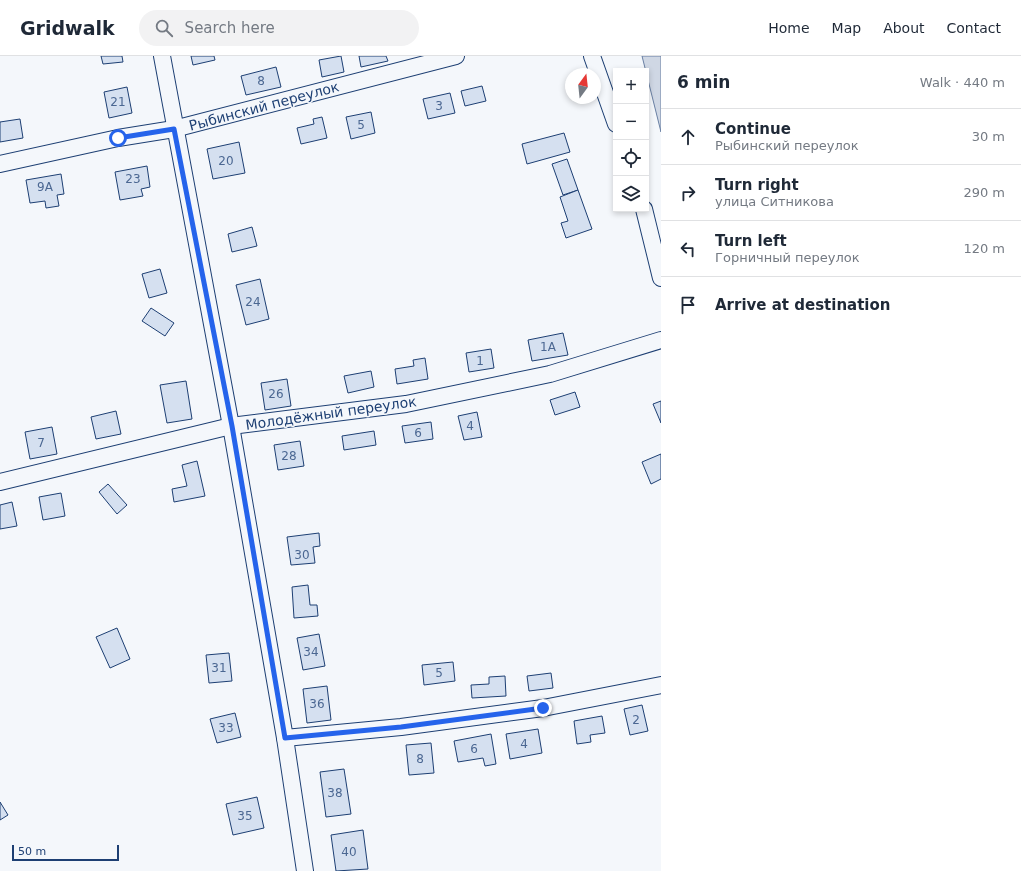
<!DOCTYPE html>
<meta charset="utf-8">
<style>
:root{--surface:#fff;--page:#f2f2f3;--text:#1f2937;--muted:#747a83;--line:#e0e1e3}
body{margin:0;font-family:"DejaVu Sans",sans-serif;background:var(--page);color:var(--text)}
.controls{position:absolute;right:12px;top:12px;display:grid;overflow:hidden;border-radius:0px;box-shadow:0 2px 6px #0003}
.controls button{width:36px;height:36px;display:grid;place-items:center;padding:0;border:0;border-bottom:1px solid var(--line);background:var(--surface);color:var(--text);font:20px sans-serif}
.compass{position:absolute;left:565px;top:12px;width:36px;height:36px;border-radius:50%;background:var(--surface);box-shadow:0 2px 6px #0003;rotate:15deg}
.scale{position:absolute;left:12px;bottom:10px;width:107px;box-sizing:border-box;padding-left:4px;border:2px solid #1d3f73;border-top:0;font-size:11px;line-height:14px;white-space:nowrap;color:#1d3f73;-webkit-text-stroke:3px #f4f7fb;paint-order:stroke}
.stop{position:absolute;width:12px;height:12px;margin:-9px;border:3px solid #2563eb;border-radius:50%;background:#fff}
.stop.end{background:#2563eb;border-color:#fff;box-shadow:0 1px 4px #0008}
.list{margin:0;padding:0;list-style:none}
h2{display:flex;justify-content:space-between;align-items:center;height:52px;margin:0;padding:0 16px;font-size:17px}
h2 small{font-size:13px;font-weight:400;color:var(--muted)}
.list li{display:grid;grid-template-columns:26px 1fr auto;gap:12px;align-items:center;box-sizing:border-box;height:56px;padding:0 16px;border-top:1px solid var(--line)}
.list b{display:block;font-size:15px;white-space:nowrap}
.list p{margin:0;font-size:13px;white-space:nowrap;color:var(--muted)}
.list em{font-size:13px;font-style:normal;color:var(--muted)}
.icon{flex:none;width:22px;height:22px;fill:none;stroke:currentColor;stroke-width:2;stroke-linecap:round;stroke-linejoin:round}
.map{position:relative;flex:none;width:661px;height:815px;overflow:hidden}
header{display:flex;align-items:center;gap:24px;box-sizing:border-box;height:56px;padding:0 20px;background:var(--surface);border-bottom:1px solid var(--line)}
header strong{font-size:19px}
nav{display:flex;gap:22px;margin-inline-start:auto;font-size:14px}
.search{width:280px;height:36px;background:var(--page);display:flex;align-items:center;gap:10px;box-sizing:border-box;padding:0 14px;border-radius:22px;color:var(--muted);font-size:15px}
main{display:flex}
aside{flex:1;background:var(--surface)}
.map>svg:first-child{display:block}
.water{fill:#cfd7e4;stroke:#687fa3}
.building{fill:#d5e0f0;stroke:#1d3f73}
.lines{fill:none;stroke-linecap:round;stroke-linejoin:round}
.minor-casing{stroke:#1d3f73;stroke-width:18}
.minor{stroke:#f4f7fb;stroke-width:16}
.route{stroke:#2563eb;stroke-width:5}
.labels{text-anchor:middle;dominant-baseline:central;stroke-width:3;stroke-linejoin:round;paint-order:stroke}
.number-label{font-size:12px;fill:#4b6792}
.street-label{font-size:14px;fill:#1d3f73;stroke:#f4f7fb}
</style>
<header>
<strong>Gridwalk</strong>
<div class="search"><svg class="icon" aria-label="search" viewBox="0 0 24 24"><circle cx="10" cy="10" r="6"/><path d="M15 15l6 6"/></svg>Search here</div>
<nav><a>Home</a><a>Map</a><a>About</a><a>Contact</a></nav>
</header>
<main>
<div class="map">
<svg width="661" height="815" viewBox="0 0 661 815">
<rect width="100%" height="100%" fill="#f4f7fb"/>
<polygon class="water" points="642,0 661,0 661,76"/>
<g class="building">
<polygon points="101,0 122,0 123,6 103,8"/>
<polygon points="191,0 214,0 215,4 193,9"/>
<polygon points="341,0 344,16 322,21 319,4"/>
<polygon points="359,0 386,0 388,5 361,11"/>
<polygon points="276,11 281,31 246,39 241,20"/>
<polygon points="482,30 486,45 465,50 461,35"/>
<polygon points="127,31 132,57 109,62 104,36"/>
<polygon points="450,37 455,57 428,63 423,43"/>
<polygon points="371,56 375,77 351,83 346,61"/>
<polygon points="322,61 327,82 301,88 297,72 314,68 313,63"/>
<polygon points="20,63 23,82 0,86 0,66"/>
<polygon points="564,77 570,96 527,108 522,88"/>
<polygon points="239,86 245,117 213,123 207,93"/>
<polygon points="567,103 578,134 563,139 552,108"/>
<polygon points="147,110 150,131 141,133 143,140 120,144 115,116"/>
<polygon points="61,118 64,138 57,139 59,150 46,152 45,145 30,147 26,124"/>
<polygon points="578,134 592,173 566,182 561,167 568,165 560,141"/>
<polygon points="252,171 257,190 232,196 228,178"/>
<polygon points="160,213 167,237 149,242 142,218"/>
<polygon points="260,223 269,263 246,269 236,229"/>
<polygon points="151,252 174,267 165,280 142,265"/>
<polygon points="563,277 568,299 532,305 528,284"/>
<polygon points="491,293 494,312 469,316 466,297"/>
<polygon points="425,302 428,323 397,328 395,313 414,310 413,304"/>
<polygon points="371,315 374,331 348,337 344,320"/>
<polygon points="287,323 291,350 265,354 261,327"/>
<polygon points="186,325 192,363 167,367 160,329"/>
<polygon points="575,336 580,351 555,359 550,344"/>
<polygon points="661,345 661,367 653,348"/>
<polygon points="116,355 121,378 96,383 91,361"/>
<polygon points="477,356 482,381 464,384 458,360"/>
<polygon points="431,366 433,383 405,387 402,370"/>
<polygon points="52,371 57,398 30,403 25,376"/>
<polygon points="374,375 376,389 344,394 342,380"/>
<polygon points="300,385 304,410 278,414 274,389"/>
<polygon points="661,398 661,423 651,428 642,406"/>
<polygon points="197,405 205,440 174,446 172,433 187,430 182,409"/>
<polygon points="108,428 127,449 117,458 99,436"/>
<polygon points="61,437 65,460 43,464 39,441"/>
<polygon points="12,446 17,470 0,473 0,449"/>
<polygon points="319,477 320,490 313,491 315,507 291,509 287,481"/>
<polygon points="308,529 310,549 317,549 318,560 294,562 292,531"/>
<polygon points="117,572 130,603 110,612 96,581"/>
<polygon points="319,578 325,610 303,614 297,582"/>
<polygon points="229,597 232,625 209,627 206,599"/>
<polygon points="453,606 455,625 424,629 422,609"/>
<polygon points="551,617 553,632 529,635 527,620"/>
<polygon points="505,620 506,640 472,642 471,629 489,628 489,621"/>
<polygon points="327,630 331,664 307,667 303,633"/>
<polygon points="642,649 648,675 630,679 624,653"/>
<polygon points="235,657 241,681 217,687 210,663"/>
<polygon points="602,660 605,677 590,679 591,686 577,688 574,665"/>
<polygon points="538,673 542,697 510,703 506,678"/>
<polygon points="491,678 496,708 485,710 483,702 458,706 454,685"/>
<polygon points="431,687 434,717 409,719 406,689"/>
<polygon points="344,713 351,758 326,761 320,716"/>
<polygon points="257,741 264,772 233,779 226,748"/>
<polygon points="0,746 8,759 0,764"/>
<polygon points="363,774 368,813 336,815 331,779"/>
</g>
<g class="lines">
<defs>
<g id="minor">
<polyline points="162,0 231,370 285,682 305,815"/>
<polyline points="592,0 616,68"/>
<polyline points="0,108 118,82 174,73 456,0"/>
<polyline points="644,153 661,222"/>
<polyline points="0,426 231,370 406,348 550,318 661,284"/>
<polyline points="285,682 401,671 543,652 661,629"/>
</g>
</defs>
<use href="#minor" class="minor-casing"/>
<use href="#minor" class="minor"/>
</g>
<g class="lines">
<polyline class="route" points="118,82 174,73 232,370 285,682 401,671 543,652"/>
</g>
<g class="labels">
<g class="number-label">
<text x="261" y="25">8</text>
<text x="118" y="46">21</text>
<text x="439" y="50">3</text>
<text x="361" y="69">5</text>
<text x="226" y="105">20</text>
<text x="133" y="123">23</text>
<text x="45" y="131">9А</text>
<text x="253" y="246">24</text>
<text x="548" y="291">1А</text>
<text x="480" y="305">1</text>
<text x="276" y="338">26</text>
<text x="470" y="370">4</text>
<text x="418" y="377">6</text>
<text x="41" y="387">7</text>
<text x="289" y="400">28</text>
<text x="302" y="499">30</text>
<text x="311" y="596">34</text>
<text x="219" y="612">31</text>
<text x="439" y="617">5</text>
<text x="317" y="648">36</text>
<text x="636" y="664">2</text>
<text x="226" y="672">33</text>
<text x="524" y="688">4</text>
<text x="474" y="693">6</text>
<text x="420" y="703">8</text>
<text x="335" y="737">38</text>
<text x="245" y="760">35</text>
<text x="349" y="796">40</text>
</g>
<g class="street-label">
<text transform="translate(264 50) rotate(-15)">Рыбинский переулок</text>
<text transform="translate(331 357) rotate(-8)">Молодёжный переулок</text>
</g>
</g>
</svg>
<div class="controls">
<button>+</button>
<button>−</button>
<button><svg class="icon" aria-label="locate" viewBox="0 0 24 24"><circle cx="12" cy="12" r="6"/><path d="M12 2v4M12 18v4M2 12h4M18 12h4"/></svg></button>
<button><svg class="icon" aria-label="layers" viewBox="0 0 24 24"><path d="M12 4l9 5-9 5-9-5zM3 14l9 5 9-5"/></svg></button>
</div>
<svg class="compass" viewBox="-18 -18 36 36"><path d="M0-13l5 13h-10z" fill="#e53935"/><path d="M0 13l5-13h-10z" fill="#747a83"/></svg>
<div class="scale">50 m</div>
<div class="stop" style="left:118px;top:82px"></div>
<div class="stop end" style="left:543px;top:652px"></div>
</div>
<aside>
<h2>6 min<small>Walk · 440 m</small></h2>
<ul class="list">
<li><svg class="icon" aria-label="ahead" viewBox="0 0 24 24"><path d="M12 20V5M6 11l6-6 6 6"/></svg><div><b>Continue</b><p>Рыбинский переулок</p></div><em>30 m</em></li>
<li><svg class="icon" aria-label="right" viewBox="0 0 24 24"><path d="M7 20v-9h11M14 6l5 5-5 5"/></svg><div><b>Turn right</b><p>улица Ситникова</p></div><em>290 m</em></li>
<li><svg class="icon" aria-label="left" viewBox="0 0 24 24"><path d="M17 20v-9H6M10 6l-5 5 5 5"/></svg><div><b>Turn left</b><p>Горничный переулок</p></div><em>120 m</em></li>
<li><svg class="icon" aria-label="arrive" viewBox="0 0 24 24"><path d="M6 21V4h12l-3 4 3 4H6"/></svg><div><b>Arrive at destination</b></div></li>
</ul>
</aside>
</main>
